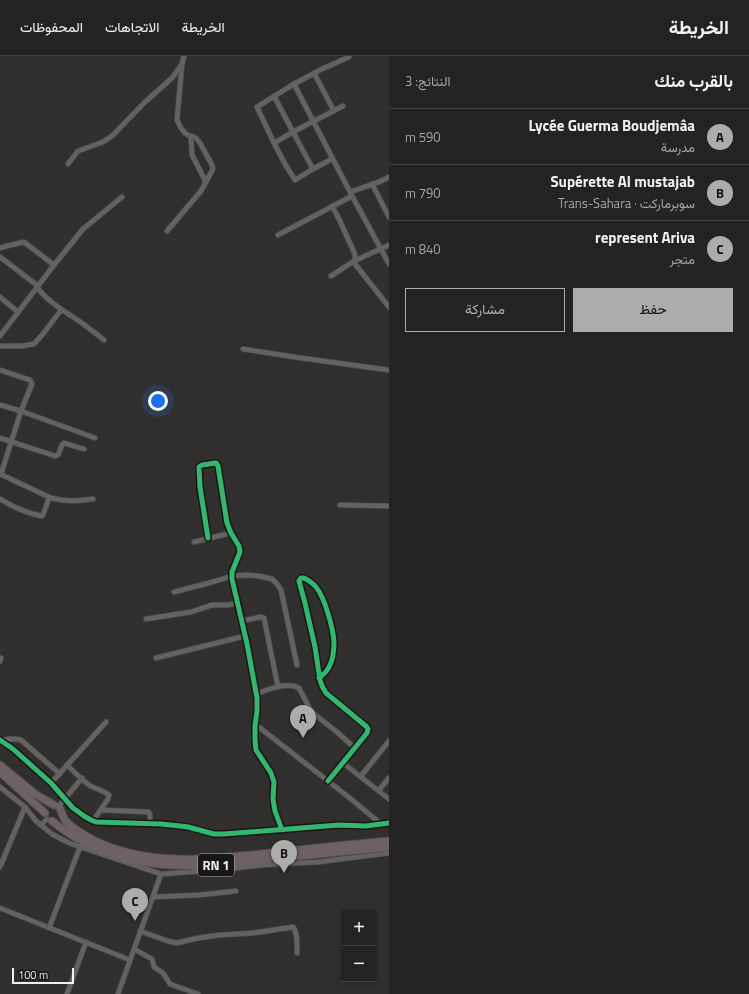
<!DOCTYPE html>
<html lang="ar">
<meta charset="utf-8">
<style>
:root{--surface:#252322;--page:#2d2b2a;--text:#f1f3f6;--muted:#a3a4a5;--line:#424040;--accent:#aeacaa}
body{margin:0;font-family:"Titillium Web",Vazirmatn,sans-serif;background:var(--page);color:var(--text);direction:rtl}
.controls{position:absolute;right:12px;bottom:12px;display:grid;overflow:hidden;border-radius:0px;box-shadow:0 2px 6px #0003}
.controls button{width:36px;height:36px;display:grid;place-items:center;padding:0;border:0;border-bottom:1px solid var(--line);background:var(--surface);color:var(--text);font:20px sans-serif}
.scale{position:absolute;left:12px;bottom:10px;width:62px;box-sizing:border-box;padding-left:4px;border:2px solid #f2f0ee;border-top:0;font-size:11px;line-height:14px;white-space:nowrap;color:#f2f0ee;-webkit-text-stroke:3px #191716;paint-order:stroke}
.you{position:absolute;left:158px;top:345px;width:14px;height:14px;margin:-10px;border:3px solid #fff;border-radius:50%;background:#1a73e8;box-shadow:0 0 0 6px #1a73e833}
.badge{display:grid;place-items:center;width:26px;height:26px;border-radius:50%;background:var(--accent);color:#111;font-size:13px;font-weight:700}
.pin{position:absolute;translate:-50% -33px;filter:drop-shadow(0 1px 2px #0008)}
.pin::after{content:'';position:absolute;top:21px;width:14px;height:12px;background:inherit;clip-path:polygon(0 0,100% 0,50% 100%)}
.list{margin:0;padding:0;list-style:none}
h2{display:flex;justify-content:space-between;align-items:center;height:52px;margin:0;padding:0 16px;font-size:17px}
h2 small{font-size:13px;font-weight:400;color:var(--muted)}
.list li{display:grid;grid-template-columns:26px 1fr auto;gap:12px;align-items:center;box-sizing:border-box;height:56px;padding:0 16px;border-top:1px solid var(--line)}
.list b{display:block;font-size:15px;white-space:nowrap}
.list p{margin:0;font-size:13px;white-space:nowrap;color:var(--muted)}
.list em{font-size:13px;font-style:normal;color:var(--muted)}
.actions{display:flex;gap:8px;padding:12px 16px}
.actions a{flex:1;padding:9px 0;border:1px solid var(--accent);border-radius:0px;text-align:center;font-size:14px;color:var(--accent)}
.actions .main{background:var(--accent);color:#111}
.map{position:relative;flex:none;width:389px;height:938px;overflow:hidden;direction:ltr}
header{display:flex;align-items:center;gap:24px;box-sizing:border-box;height:56px;padding:0 20px;background:var(--surface);border-bottom:1px solid var(--line)}
header strong{font-size:19px}
nav{display:flex;gap:22px;margin-inline-start:auto;font-size:14px}
main{display:flex}
aside{flex:1;background:var(--surface)}
.map>svg:first-child{display:block}
.lines{fill:none;stroke-linecap:round;stroke-linejoin:round}
.minor-casing{stroke:#4c4b4a;stroke-width:6}
.highway-casing{stroke:#4c4b4a;stroke-width:9}
.minor{stroke:#636260;stroke-width:4.5}
.highway{stroke:#6e6163;stroke-width:7}
.cycleway-casing{stroke:#191716;stroke-width:8}
.cycleway{stroke:#33b770;stroke-width:5}
.labels{text-anchor:middle;dominant-baseline:central;stroke-width:4;stroke-linejoin:round;paint-order:stroke}
.shield{fill:#191716;stroke:#b1afad;stroke-width:1}
.shield-label{font-size:13px;font-weight:bold;fill:#f2f0ee}
</style>
<header>
<strong>الخريطة</strong>
<nav><a>الخريطة</a><a>الاتجاهات</a><a>المحفوظات</a></nav>
</header>
<main>
<aside>
<h2>بالقرب منك<small>النتائج: 3</small></h2>
<ul class="list">
<li><span class="badge">A</span><div><b>Lycée Guerma Boudjemâa</b><p>مدرسة</p></div><em>590 m</em></li>
<li><span class="badge">B</span><div><b>Supérette Al mustajab</b><p>سوبرماركت · Trans-Sahara</p></div><em>790 m</em></li>
<li><span class="badge">C</span><div><b>represent Ariva</b><p>متجر</p></div><em>840 m</em></li>
</ul>
<div class="actions"><a class="main">حفظ</a><a>مشاركة</a></div>
</aside>
<div class="map">
<svg width="389" height="938" viewBox="0 0 389 938">
<rect width="100%" height="100%" fill="#312f2d"/>
<g class="lines">
<defs>
<g id="minor">
<polyline points="314,17 334,55"/>
<polyline points="294,28 350,136 389,208"/>
<polyline points="274,40 293,76 274,87 285,108 295,124 313,113"/>
<polyline points="191,80 192,99 206,126"/>
<polyline points="274,87 257,51 294,28 322,13 349,1"/>
<polyline points="332,103 313,113 293,76 343,50"/>
<polyline points="68,108 78,95 103,86 112,80 144,47 172,22 182,8 184,0"/>
<polyline points="372,128 389,161"/>
<polyline points="350,136 379,126 389,121"/>
<polyline points="332,150 339,163 354,196 355,200 355,208 389,251"/>
<polyline points="167,175 201,135 212,115 213,112 211,107 200,87 196,82 188,79 185,77 181,72 177,64 182,8"/>
<polyline points="278,179 352,140"/>
<polyline points="0,192 7,190 24,186 54,209"/>
<polyline points="0,201 38,230"/>
<polyline points="331,220 354,205 389,189"/>
<path d="M37 231C46 244 61 253 73 261 84 268 94 276 104 284"/>
<polyline points="0,241 18,256"/>
<polyline points="0,280 54,209 83,173 122,141"/>
<polyline points="0,290 22,290 34,288 43,278 61,254"/>
<polyline points="243,293 301,302 389,314"/>
<polyline points="0,314 30,324 32,328 21,355 1,418"/>
<polyline points="0,349 21,355 95,382"/>
<polyline points="0,382 55,400 58,399 62,389 64,387 84,393"/>
<path d="M0 418 51 442C66 446 78 445 93 443"/>
<path d="M0 443C13 451 27 457 41 460L43 459 49 442"/>
<polyline points="340,449 389,450"/>
<polyline points="208,482 200,431 199,411 202,409 216,407 218,410 227,467 231,477 239,490 240,496 232,516 232,523 247,588 257,642 257,655 255,670 255,684 256,694 271,717 274,726 273,743 275,755 282,774"/>
<polyline points="194,486 231,477"/>
<polyline points="174,536 209,527 232,520 247,519 259,520 272,523 277,528 281,534 297,609"/>
<polyline points="146,563 191,556 212,549 228,549 237,547"/>
<polyline points="241,565 261,561 264,562 278,631"/>
<polyline points="156,602 245,580"/>
<polyline points="0,605 1,602"/>
<path d="M319 622C323 619 327 615 329 611 333 604 334 594 334 586 333 572 325 542 316 531 313 527 308 524 304 522H301L299 525 305 547 315 591 320 624 322 630 326 637 367 671 368 673 367 677 328 725"/>
<path d="M257 637C269 634 287 625 299 632L310 653 314 658 337 676 355 692"/>
<polyline points="255,668 328,725 351,743 381,768"/>
<polyline points="0,684 13,693 51,727 73,752 84,760 91,764 96,766 161,768 180,770 188,771 214,778 224,778 339,769 366,770 389,767"/>
<path d="M1 684C8 683 14 682 21 684L60 718"/>
<polyline points="343,707 389,743"/>
<path d="M67 709C74 716 81 723 89 729 95 733 103 734 109 739L108 743 93 765"/>
<polyline points="361,720 389,685"/>
<polyline points="51,727 106,666"/>
<polyline points="0,731 25,751 36,765 52,778 69,787 161,818 118,938"/>
<polyline points="379,734 389,722"/>
<polyline points="58,751 82,722"/>
<polyline points="101,754 149,756 150,759 150,768"/>
<polyline points="41,769 47,763"/>
<polyline points="0,811 25,751"/>
<polyline points="161,818 218,814 263,809 318,806 389,797"/>
<polyline points="153,841 199,839 236,835"/>
<polyline points="0,852 130,904"/>
<polyline points="49,872 80,791"/>
<path d="M140 875 168 885 177 887 198 882 220 879 253 877 293 871C298 877 297 889 297 897"/>
<polyline points="134,893 152,903 154,911 163,917 170,928 198,938"/>
<polyline points="67,938 86,886"/>
</g>
<g id="highway">
<polyline points="0,709 35,738 54,749"/>
<polyline points="0,716 45,757"/>
<path d="M60 753C62 757 63 761 65 764 72 773 86 780 95 785 154 813 218 802 280 796 317 792 353 788 389 785"/>
<path d="M52 765C58 770 64 774 70 778 114 806 161 812 213 809L389 791"/>
</g>
</defs>
<use href="#minor" class="minor-casing"/>
<use href="#highway" class="highway-casing"/>
<use href="#minor" class="minor"/>
<use href="#highway" class="highway"/>
<defs>
<g id="cycleway">
<polyline points="208,482 200,431 199,411 202,409 216,407 218,410 227,467 231,477 239,490 240,496 232,516 232,523 247,588 257,642 257,655 255,670 255,684 256,694 271,717 274,726 273,743 275,755 282,774"/>
<path d="M319 622C323 619 327 615 329 611 333 604 334 594 334 586 333 572 325 542 316 531 313 527 308 524 304 522H301L299 525 305 547 315 591 320 624 322 630 326 637 367 671 368 673 367 677 328 725"/>
<polyline points="0,684 13,693 51,727 73,752 84,760 91,764 96,766 161,768 180,770 188,771 214,778 224,778 339,769 366,770 389,767"/>
</g>
</defs>
<use href="#cycleway" class="cycleway-casing"/>
<use href="#cycleway" class="cycleway"/>
</g>
<g class="labels">
<rect class="shield" x="198" y="798" width="36" height="22" rx="3"/>
<g class="shield-label">
<text x="216" y="809">RN 1</text>
</g>
</g>
</svg>
<div class="controls">
<button>+</button>
<button>−</button>
</div>
<div class="scale">100 m</div>
<div class="you"></div>
<div class="pin badge" style="left:303px;top:682px">A</div>
<div class="pin badge" style="left:284px;top:817px">B</div>
<div class="pin badge" style="left:135px;top:865px">C</div>
</div>
</main>
